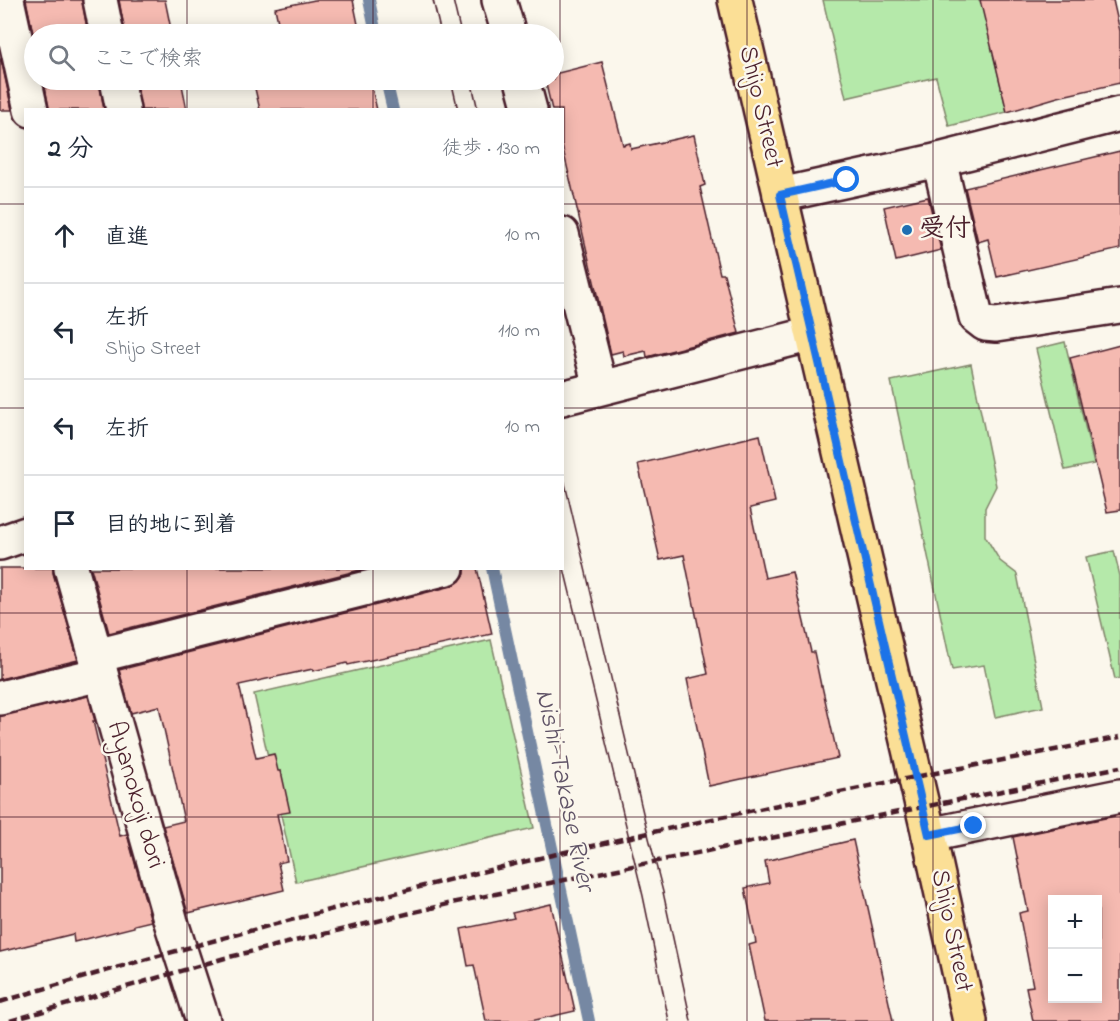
<!DOCTYPE html>
<html lang="ja">
<meta charset="utf-8">
<style>
:root{--surface:#fff;--page:#f6f6f7;--text:#1f2937;--muted:#747a83;--line:#e0e1e3}
body{margin:0;font-family:"Indie Flower","Klee One",sans-serif;background:var(--page);color:var(--text)}
.controls{position:absolute;right:18px;bottom:18px;display:grid;overflow:hidden;border-radius:0px;box-shadow:0 3px 15px #0003}
.controls button{width:54px;height:54px;display:grid;place-items:center;padding:0;border:0;border-bottom:2px solid var(--line);background:var(--surface);color:var(--text);font:30px sans-serif}
.stop{position:absolute;width:18px;height:18px;margin:-14px;border:4px solid #1a73e8;border-radius:50%;background:#fff}
.stop.end{background:#1a73e8;border-color:#fff;box-shadow:0 2px 6px #0008}
.list{margin:0;padding:0;list-style:none}
h2{display:flex;justify-content:space-between;align-items:center;height:78px;margin:0;padding:0 24px;font-size:26px}
h2 small{font-size:20px;font-weight:400;color:var(--muted)}
.list li{display:grid;grid-template-columns:39px 1fr auto;gap:18px;align-items:center;box-sizing:border-box;height:96px;padding:0 24px;border-top:2px solid var(--line)}
.list b{display:block;font-size:22px;white-space:nowrap}
.list p{margin:0;font-size:20px;white-space:nowrap;color:var(--muted)}
.list em{font-size:20px;font-style:normal;color:var(--muted)}
.icon{flex:none;width:33px;height:33px;fill:none;stroke:currentColor;stroke-width:2;stroke-linecap:round;stroke-linejoin:round}
.map{position:relative;flex:none;width:1120px;height:1021px;overflow:hidden}
.search{position:absolute;background:var(--surface);box-shadow:0 3px 15px #0003;left:24px;top:24px;width:540px;height:66px;display:flex;align-items:center;gap:15px;box-sizing:border-box;padding:0 21px;border-radius:33px;color:var(--muted);font-size:22px}
.panel{position:absolute;background:var(--surface);box-shadow:0 3px 15px #0003;left:24px;top:108px;width:540px;height:462px;border-radius:0px}
.map>svg:first-child{display:block}
.green{fill:#b5e9aa;stroke:#80846a;stroke-width:1.5}
.lines{fill:none;stroke-linecap:round;stroke-linejoin:round}
.stream{stroke:#7688a3;stroke-width:12}
.building{fill:#f5bab1;stroke:#4a1f2b;stroke-width:1.5;fill-rule:evenodd}
.minor-casing{stroke:#4a1f2b;stroke-width:38}
.major-casing{stroke:#4a1f2b;stroke-width:38}
.minor{stroke:#fbf7ec;stroke-width:33}
.major{stroke:#fbdf96;stroke-width:33}
.tram{stroke:#4a1f2b;stroke-width:1.5}
.rail{stroke:#4a1f2b;stroke-width:4.5;stroke-dasharray:9 4.5;stroke-linecap:butt}
.route{stroke:#1a73e8;stroke-width:8}
.grid{fill:none;stroke:#4a1f2b;stroke-width:1.5;stroke-opacity:0.55}
.poi-dot{fill:#1f6fb2;stroke:#fbf7ec;stroke-width:2}
.labels{text-anchor:middle;dominant-baseline:central;stroke-width:5;stroke-linejoin:round;paint-order:stroke}
.street-label{font-size:26px;fill:#4a1f2b;stroke:#fbf7ec}
.poi-label{font-size:26px;font-weight:bold;fill:#4a1f2b;stroke:#fbf7ec;text-anchor:start}
.water-label{font-size:27px;font-style:italic;fill:#605467;stroke:#fbf7ec}
</style>
<div class="map">
<svg width="1120" height="1021" viewBox="0 0 1120 1021">
<rect width="100%" height="100%" fill="#fbf7ec"/>
<filter id="ink" filterUnits="userSpaceOnUse"><feTurbulence type="fractalNoise" baseFrequency=".0167" numOctaves="2"/><feDisplacementMap in="SourceGraphic" scale="12" xChannelSelector="R" yChannelSelector="G"/><feConvolveMatrix kernelMatrix="1 2 1 2 8 2 1 2 1" color-interpolation-filters="sRGB"/></filter>
<g filter="url(#ink)">
<g class="green">
<polygon points="823,0 981,0 1007,112 949,126 936,77 846,98"/>
<polygon points="1065,342 1094,464 1065,470 1036,349"/>
<polygon points="971,364 996,486 985,508 985,536 1000,561 1017,574 1043,707 995,717 984,665 952,670 891,381"/>
<polygon points="1114,551 1120,576 1120,678 1115,679 1086,557"/>
<polygon points="491,640 534,828 296,882 254,694"/>
</g>
<g class="lines">
<g class="stream">
<polyline points="369,0 376,34"/>
<polyline points="386,80 393,110"/>
<polyline points="492,568 589,1021"/>
</g>
</g>
<g class="building">
<polygon points="26,0 82,0 88,34 34,34 34,38"/>
<polygon points="119,0 165,0 172,34 125,34"/>
<polygon points="315,0 353,0 360,34 243,34 242,30 278,22 275,8"/>
<polygon points="980,0 1113,0 1120,31 1120,83 1058,97 1007,112"/>
<polygon points="0,59 1,59 12,110 0,110"/>
<polygon points="602,62 623,145 630,143 631,149 694,135 705,185 700,187 720,274 724,274 739,333 647,357 646,351 624,356 623,351 611,354 562,145 562,110 552,110 545,80 554,80 554,74"/>
<polygon points="44,80 99,80 104,110 49,110"/>
<polygon points="136,80 181,80 187,110 141,110"/>
<polygon points="253,80 370,80 377,110 260,110"/>
<polygon points="1120,151 1120,249 997,277 988,239 978,242 965,188"/>
<polygon points="928,197 941,250 896,261 884,207"/>
<polygon points="1120,345 1120,510 1107,512 1070,358"/>
<polygon points="760,435 775,502 750,508 765,578 792,572 811,652 814,652 821,686 822,686 838,758 709,786 687,679 708,674 684,555 660,560 638,464"/>
<polygon points="0,568 53,568 53,573 78,660 0,679"/>
<polygon points="91,568 368,568 109,633"/>
<polygon points="465,568 477,568 492,634 348,665 347,663 313,671 313,669 239,685 256,758 274,754 278,771 281,771 290,812 277,814 287,861 278,863 284,890 188,913 163,826 184,821 159,706 131,713 119,670 452,586 460,581 465,574"/>
<polygon points="88,696 95,721 93,721 120,836 127,834 151,921 134,925 134,927 74,942 73,934 0,952 0,716"/>
<path d="M1120 815V1021H1033L1026 987 1033 986 1019 913 1028 911 1013 837ZM1053 900H1098V999H1053Z"/>
<polygon points="853,840 893,1021 765,1021 749,945 756,943 745,888 769,883 765,861"/>
<polygon points="551,904 575,1011 531,1021 486,1021 474,965 468,966 461,929 514,918 512,913"/>
</g>
<g class="lines">
<defs>
<g id="minor">
<polyline points="7,0 31,110"/>
<polyline points="100,0 107,34"/>
<polyline points="499,0 509,34"/>
<polyline points="117,80 123,110"/>
<polyline points="522,80 530,110"/>
<polyline points="939,160 976,317 985,324 996,325 1120,306"/>
<polyline points="780,195 939,160 1120,114"/>
<polyline points="562,234 600,387"/>
<polyline points="562,398 812,334"/>
<polyline points="0,543 26,534"/>
<polyline points="71,568 171,922 203,1021"/>
<polyline points="96,656 447,568"/>
<polyline points="0,698 101,674"/>
<polyline points="929,835 1120,796"/>
</g>
<polyline id="major" points="735,0 929,835 970,1021"/>
</defs>
<use href="#minor" class="minor-casing"/>
<use href="#major" class="major-casing"/>
<use href="#minor" class="minor"/>
<use href="#major" class="major"/>
<g class="tram">
<polyline points="433,0 441,34"/>
<polyline points="453,0 461,34"/>
<polyline points="451,80 458,110"/>
<polyline points="471,80 478,110"/>
<polyline points="562,471 648,834 663,892 691,1021"/>
<polyline points="562,560 643,896 669,1021"/>
</g>
<g class="rail">
<path d="M0 1002C262 923 529 857 797 801 904 778 1012 759 1120 737"/>
<polyline points="10,1021 225,958 456,902 1120,767"/>
</g>
</g>
</g>
<g class="lines" filter="url(#ink)">
<polyline class="route" points="847,180 780,195 929,835 974,826"/>
</g>
<path class="grid" d="M187 0V34M373 0V34M560 0V110M747 0V1021M933 0V1021M187 80V110M373 80V110M0 204H26M562 204H1120M0 408H26M562 408H1120M187 568V1021M373 568V1021M560 568V1021M0 613H1120M0 817H1120"/>
<circle class="poi-dot" cx="907" cy="230" r="6"/>
<g class="labels">
<g class="street-label">
<text transform="translate(760 107) rotate(77)">Shijo Street</text>
<text transform="translate(135 795) rotate(74)">Ayanokoji dori</text>
<text transform="translate(951 931) rotate(78)">Shijo Street</text>
</g>
<g class="poi-label">
<text x="919" y="230">受付</text>
</g>
<g class="water-label">
<text transform="translate(564 790) rotate(78)">Nishi-Takase River</text>
</g>
</g>
</svg>
<div class="controls">
<button>+</button>
<button>−</button>
</div>
<div class="stop" style="left:847px;top:180px"></div>
<div class="stop end" style="left:974px;top:826px"></div>
<div class="search"><svg class="icon" aria-label="search" viewBox="0 0 24 24"><circle cx="10" cy="10" r="6"/><path d="M15 15l6 6"/></svg>ここで検索</div>
<section class="panel">
<h2>2 分<small>徒歩 · 130 m</small></h2>
<ul class="list">
<li><svg class="icon" aria-label="ahead" viewBox="0 0 24 24"><path d="M12 20V5M6 11l6-6 6 6"/></svg><div><b>直進</b></div><em>10 m</em></li>
<li><svg class="icon" aria-label="left" viewBox="0 0 24 24"><path d="M17 20v-9H6M10 6l-5 5 5 5"/></svg><div><b>左折</b><p>Shijo Street</p></div><em>110 m</em></li>
<li><svg class="icon" aria-label="left" viewBox="0 0 24 24"><path d="M17 20v-9H6M10 6l-5 5 5 5"/></svg><div><b>左折</b></div><em>10 m</em></li>
<li><svg class="icon" aria-label="arrive" viewBox="0 0 24 24"><path d="M6 21V4h12l-3 4 3 4H6"/></svg><div><b>目的地に到着</b></div></li>
</ul>
</section>
</div>
